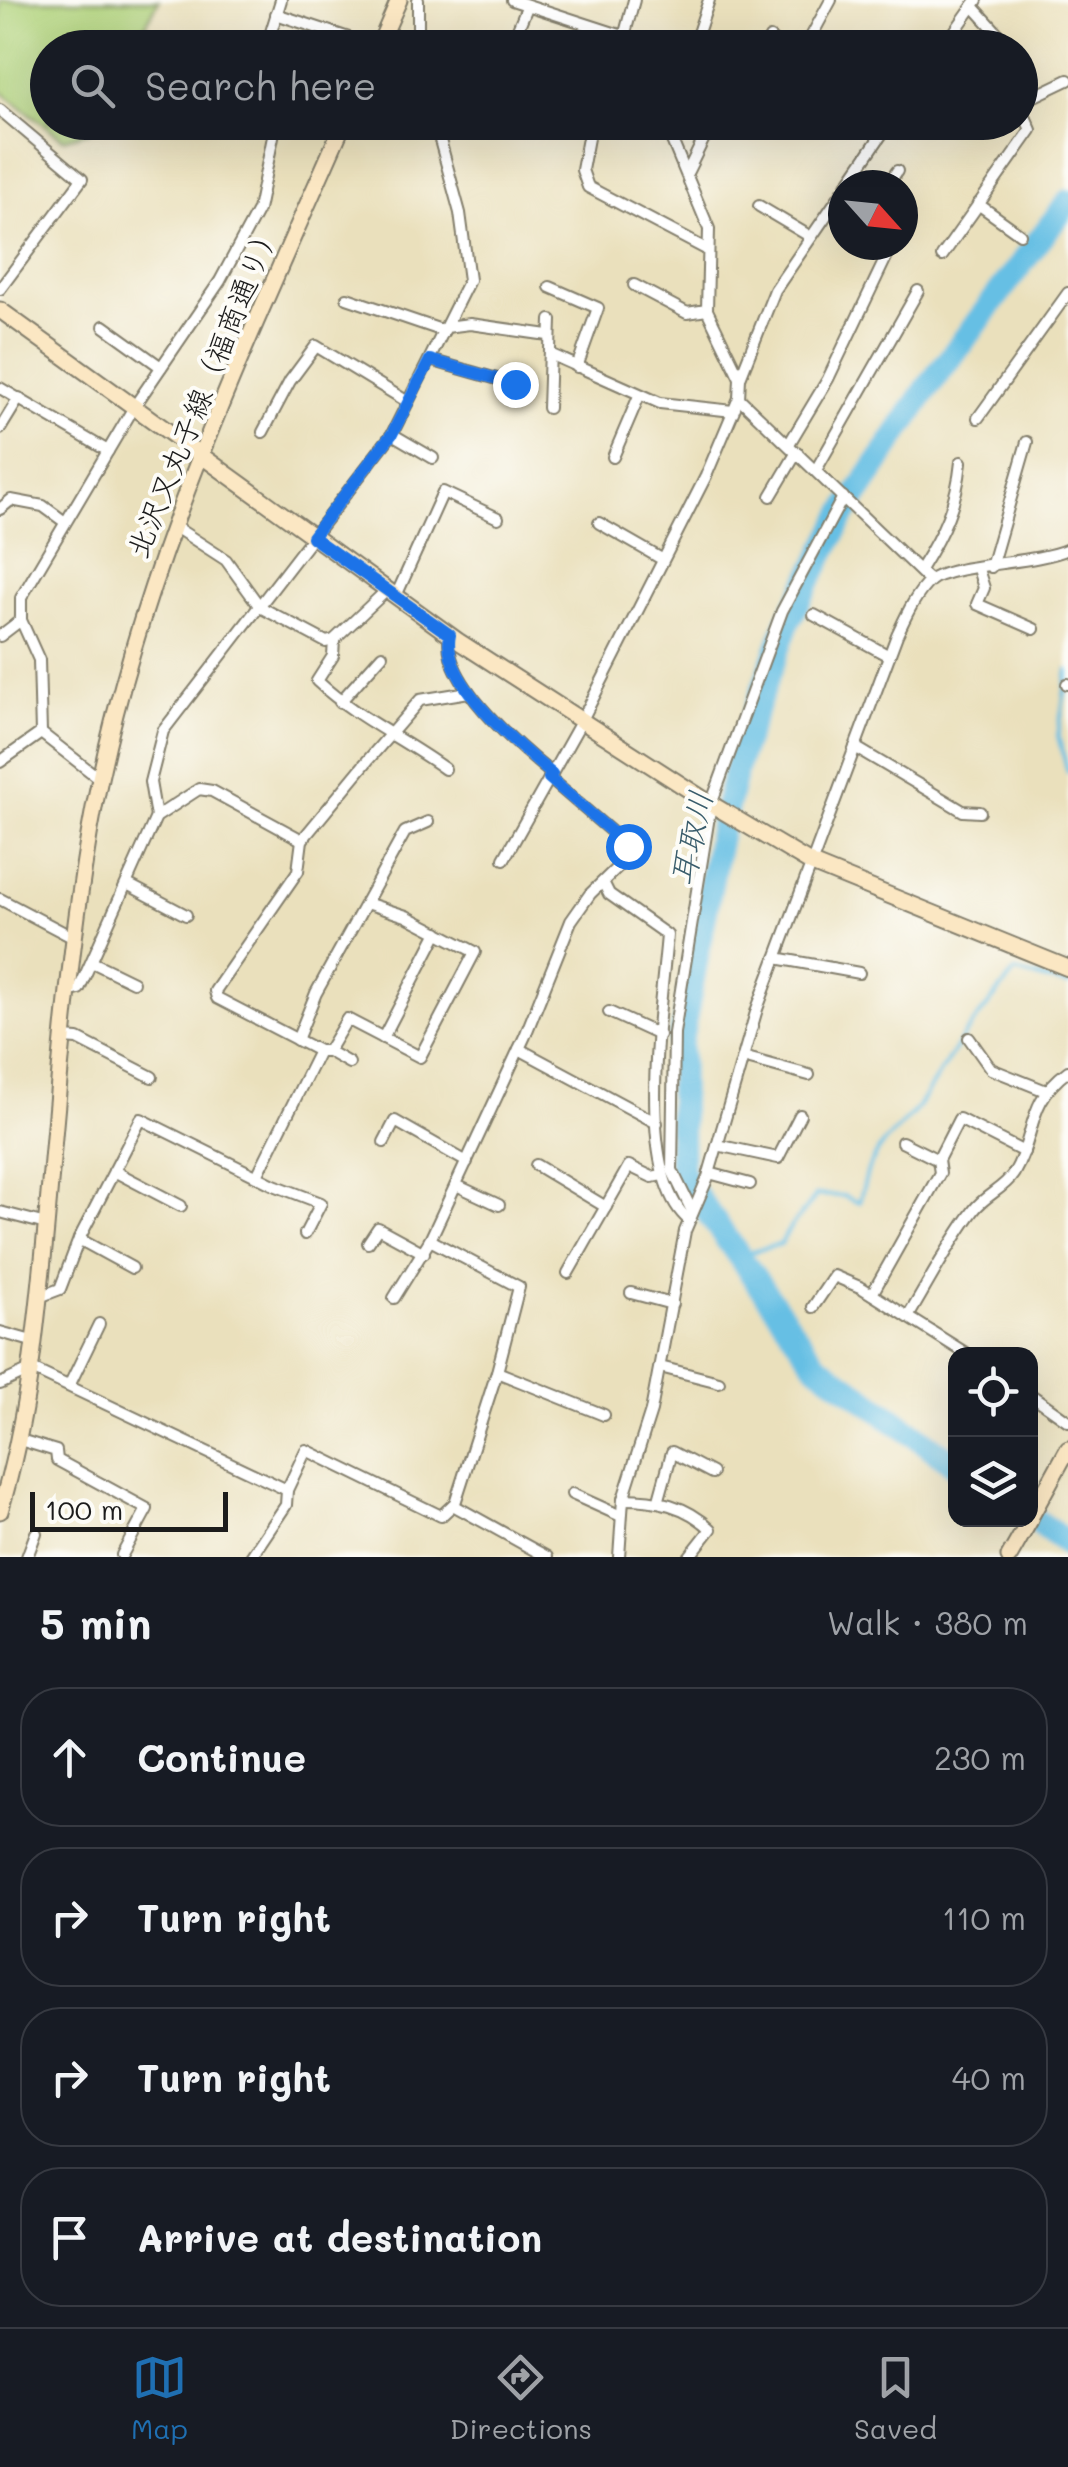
<!DOCTYPE html>
<meta charset="utf-8">
<style>
:root{--surface:#171b24;--page:#242831;--text:#f1f3f6;--muted:#9ea1a6;--line:#363941;--accent:#1f6fb2}
body{margin:0;font-family:Mali,"Klee One",sans-serif;background:var(--page);color:var(--text)}
.controls{position:absolute;right:30px;bottom:30px;display:grid;overflow:hidden;border-radius:20px;box-shadow:0 10px 40px #0002}
.controls button{width:90px;height:90px;display:grid;place-items:center;padding:0;border:0;border-bottom:2px solid var(--line);background:var(--surface);color:var(--text);font:50px sans-serif}
.compass{position:absolute;left:828px;top:170px;width:90px;height:90px;border-radius:50%;background:var(--surface);box-shadow:0 10px 40px #0002;rotate:117deg}
.scale{position:absolute;left:30px;bottom:25px;width:198px;box-sizing:border-box;padding-left:10px;border:5px solid #1c1c1c;border-top:0;font-size:28px;line-height:35px;white-space:nowrap;color:#1c1c1c;-webkit-text-stroke:8px #fdfcf7;paint-order:stroke}
.stop{position:absolute;width:30px;height:30px;margin:-22px;border:8px solid #1a73e8;border-radius:50%;background:#fff}
.stop.end{background:#1a73e8;border-color:#fff;box-shadow:0 2px 10px #0008}
.list{margin:0;padding:0;list-style:none}
h2{display:flex;justify-content:space-between;align-items:center;height:130px;margin:0;padding:0 40px;font-size:42px}
h2 small{font-size:32px;font-weight:400;color:var(--muted)}
.list li{display:grid;grid-template-columns:65px 1fr auto;gap:30px;align-items:center;box-sizing:border-box;height:140px;margin:0 20px 20px;padding:0 20px;border:2px solid var(--line);border-radius:40px}
.list b{display:block;font-size:38px;white-space:nowrap}
.list em{font-size:32px;font-style:normal;color:var(--muted)}
.icon{flex:none;width:55px;height:55px;fill:none;stroke:currentColor;stroke-width:2;stroke-linecap:round;stroke-linejoin:round}
.map{position:relative;flex:none;width:1068px;height:1557px;overflow:hidden}
.search{position:absolute;background:var(--surface);box-shadow:0 10px 40px #0002;left:30px;right:30px;top:30px;height:110px;display:flex;align-items:center;gap:25px;box-sizing:border-box;padding:0 35px;border-radius:55px;color:var(--muted);font-size:38px}
.sheet{height:770px;background:var(--surface)}
nav{display:flex;justify-content:space-around;align-items:center;box-sizing:border-box;height:140px;border-top:2px solid var(--line);background:var(--surface);font-size:28px;color:var(--muted)}
nav a{display:grid;justify-items:center;gap:5px}
nav .on{color:var(--accent)}
.map>svg:first-child{display:block}
.green{fill:#afd179;stroke:#66764a;stroke-width:2.5}
.lines{fill:none;stroke-linecap:round;stroke-linejoin:round}
.stream{stroke:#66bfe4;stroke-width:4}
.river{stroke:#66bfe4;stroke-width:25}
.street-casing{stroke:#837e6c;stroke-width:14}
.secondary-casing{stroke:#837e6c;stroke-width:19}
.street{stroke:#fff;stroke-width:10}
.secondary{stroke:#fbe7c3;stroke-width:15}
.route{stroke:#1a73e8;stroke-width:12}
.labels{text-anchor:middle;dominant-baseline:central;stroke-width:8;stroke-linejoin:round;paint-order:stroke}
.street-label{font-size:30px;fill:#1c1c1c;stroke:#fdfcf7}
.water-label{font-size:32px;font-style:italic;fill:#3a5d6c;stroke:#fdfcf7}
</style>
<div class="map">
<svg width="1068" height="1557" viewBox="0 0 1068 1557">
<rect width="100%" height="100%" fill="#fdfcf7"/>
<filter id="ink" filterUnits="userSpaceOnUse"><feTurbulence type="fractalNoise" baseFrequency=".01" numOctaves="2"/><feDisplacementMap in="SourceGraphic" scale="20" xChannelSelector="R" yChannelSelector="G"/><feConvolveMatrix kernelMatrix="1 2 1 2 8 2 1 2 1" color-interpolation-filters="sRGB"/></filter>
<filter id="wash" filterUnits="userSpaceOnUse"><feTurbulence type="fractalNoise" baseFrequency=".0048" numOctaves="4" result="noise"/><feDisplacementMap in="SourceGraphic" scale="40" xChannelSelector="R" yChannelSelector="G"/><feGaussianBlur stdDeviation="2.25" result="paint"/><feColorMatrix in="noise" values="0 0 0 0 0 0 0 0 0 0 0 0 0 0 0 0 0 1.4 0 .05"/><feComposite in="paint" operator="in"/></filter>
<g filter="url(#wash)">
<rect width="100%" height="100%" fill="#eae0bc"/>
<polygon class="green" points="0,0 159,0 134,47 48,48 48,122 95,123 91,131 63,139 0,91"/>
<g class="lines">
<g class="stream">
<polyline points="1068,670 1058,736 1068,772"/>
<path d="M740 1255 781 1244C790 1222 805 1214 816 1195L844 1196 859 1203 868 1169 881 1146 916 1110 964 1035 1015 972 1068 985"/>
</g>
<g class="river">
<polyline points="956,1465 816,1364 691,1189 681,1171 680,1044 721,829 740,753 788,621 845,513 926,390 1068,202"/>
<polyline points="1030,1516 1068,1544"/>
</g>
</g>
</g>
<g filter="url(#ink)">
<g class="lines">
<defs>
<g id="street">
<polyline points="512,0 626,37"/>
<polyline points="973,6 1011,48"/>
<polyline points="276,14 379,48"/>
<polyline points="514,38 527,7"/>
<polyline points="770,38 781,48"/>
<polyline points="266,48 281,0"/>
<polyline points="418,48 418,0"/>
<polyline points="621,48 634,0"/>
<polyline points="693,48 709,0"/>
<polyline points="805,48 831,0"/>
<polyline points="943,48 977,0"/>
<polyline points="1020,103 1068,80"/>
<polyline points="0,110 82,179 0,289"/>
<polyline points="495,122 495,124"/>
<polyline points="591,122 582,170 588,187 706,249"/>
<polyline points="628,122 671,138"/>
<polyline points="671,122 671,138 709,229 707,310 740,378"/>
<polyline points="688,171 712,122"/>
<polyline points="847,185 890,122"/>
<polyline points="888,185 897,171"/>
<polyline points="978,204 1020,234"/>
<polyline points="759,206 811,237"/>
<polyline points="942,256 1031,130 1020,105"/>
<polyline points="634,285 687,313 707,310"/>
<polyline points="550,287 598,308 577,367"/>
<polyline points="347,298 444,331"/>
<polyline points="104,326 161,367"/>
<polyline points="446,327 470,324 548,335"/>
<polyline points="550,354 660,403 733,411"/>
<polyline points="430,360 515,384"/>
<polyline points="0,388 108,451"/>
<polyline points="739,398 930,581"/>
<polyline points="548,408 551,320"/>
<polyline points="978,418 1068,293"/>
<polyline points="0,429 19,398"/>
<polyline points="263,432 290,381 316,346 408,402"/>
<polyline points="392,434 433,458"/>
<polyline points="789,444 828,379 892,245"/>
<polyline points="613,457 639,396"/>
<polyline points="816,470 918,291"/>
<polyline points="771,496 797,452"/>
<polyline points="0,509 11,500 43,506 65,522"/>
<polyline points="599,523 660,558"/>
<polyline points="172,525 226,560 260,607 326,642 334,640 387,590"/>
<polyline points="991,567 1027,442"/>
<path d="M921 568C943 533 957 503 961 462"/>
<polyline points="978,569 984,588 977,604 1034,629"/>
<polyline points="396,596 443,492 498,518"/>
<polyline points="814,615 889,656"/>
<path d="M450 635C440 681 519 747 552 774"/>
<polyline points="0,636 21,620"/>
<path d="M334 640 333 656 317 681C358 719 401 737 445 769"/>
<polyline points="1067,684 1068,684"/>
<polyline points="340,702 382,655"/>
<polyline points="41,733 39,660 21,620 21,598 134,407 220,281 258,210 276,122"/>
<polyline points="855,747 963,811 980,812"/>
<polyline points="0,762 41,733 100,779"/>
<polyline points="156,817 150,782 163,731 392,434 469,280 460,213 435,122"/>
<polyline points="504,859 582,720 706,476 739,398 740,378 775,290 843,191"/>
<path d="M603 882 609 894 667 935C662 1001 633 1175 689 1220"/>
<polyline points="129,885 186,915"/>
<polyline points="0,899 74,938"/>
<polyline points="776,958 859,973"/>
<polyline points="92,962 133,982"/>
<polyline points="68,992 79,989 156,817 199,789 212,791 302,840"/>
<polyline points="609,1012 659,1035"/>
<polyline points="64,1038 78,1039 152,1077"/>
<polyline points="383,1038 438,932"/>
<polyline points="969,1038 991,1069 1046,1091"/>
<polyline points="297,1040 316,993 405,832 428,822"/>
<polyline points="519,1049 657,1123"/>
<polyline points="319,1051 328,1051 347,1019 420,1057 475,952 406,916 366,903"/>
<polyline points="328,1051 349,1063"/>
<polyline points="743,1057 809,1075"/>
<polyline points="384,1142 395,1121 467,1162"/>
<polyline points="902,1142 938,1160"/>
<polyline points="717,1145 778,1158 800,1115"/>
<polyline points="536,1165 606,1207"/>
<polyline points="114,1171 181,1206"/>
<polyline points="709,1173 750,1184"/>
<polyline points="257,1176 319,1051 217,998 215,991 298,871 302,840 368,760 420,700 469,692"/>
<polyline points="456,1185 499,1205"/>
<polyline points="692,1211 672,1170 674,1033 711,804 782,611 843,497"/>
<polyline points="0,1212 46,1224"/>
<polyline points="79,1239 132,1268"/>
<polyline points="368,1243 378,1228 424,1253"/>
<polyline points="568,1273 629,1166 652,1177 662,1175"/>
<polyline points="631,1293 672,1304"/>
<polyline points="872,1294 940,1173 938,1160 959,1119 1024,1152"/>
<polyline points="39,1297 60,1289 79,1239 141,1119 274,1185 321,1203 305,1234"/>
<polyline points="394,1298 430,1240 525,1036 571,921 590,894 630,855 628,846 549,778"/>
<polyline points="813,1307 834,1276 862,1288 967,1354"/>
<path d="M908 1317C929 1282 949 1243 974 1210 985 1195 1004 1189 1014 1173 1037 1134 1025 1103 1068 1071"/>
<polyline points="0,1332 35,1342"/>
<polyline points="660,1367 719,1382"/>
<polyline points="497,1372 604,1415"/>
<polyline points="0,1384 32,1369 287,1490 306,1450 441,1516 455,1503 497,1372 519,1287 430,1240"/>
<polyline points="69,1386 99,1324"/>
<polyline points="1030,1394 1068,1421"/>
<polyline points="20,1440 56,1451 57,1460 147,1509 122,1555"/>
<polyline points="572,1494 621,1516"/>
<path d="M623 1499C656 1499 686 1505 711 1529L689 1557"/>
<polyline points="659,1499 672,1452 712,1473"/>
<polyline points="453,1505 547,1557"/>
<polyline points="27,1557 36,1533"/>
<polyline points="251,1557 286,1505 287,1490"/>
<path d="M619 1557 623 1499 651 1411 685 1231 708 1177 757 1009 897 635C906 616 915 595 930 581 948 564 1036 564 1068 549"/>
</g>
<g id="secondary">
<polyline points="378,48 399,0"/>
<polyline points="0,310 458,641 711,804 812,864 1068,968"/>
<path d="M0 1511C28 1418 37 1324 46 1228 57 1106 66 982 85 860 125 598 238 363 344 122"/>
<polyline points="1030,1518 1068,1449"/>
<polyline points="1009,1557 1030,1520"/>
</g>
</defs>
<use href="#street" class="street-casing"/>
<use href="#secondary" class="secondary-casing"/>
<use href="#street" class="street"/>
<use href="#secondary" class="secondary"/>
</g>
</g>
<g class="lines" filter="url(#ink)">
<path class="route" d="M515 384 430 360 392 434 312 537 450 635C440 681 519 747 552 774L549 778 628 846"/>
</g>
<g class="labels">
<g class="street-label">
<text transform="translate(202 389) rotate(-68)">北沢又丸子線（福商通り）</text>
</g>
<g class="water-label">
<text transform="translate(690 838) rotate(-78)">耳取川</text>
</g>
</g>
</svg>
<div class="controls">
<button><svg class="icon" aria-label="locate" viewBox="0 0 24 24"><circle cx="12" cy="12" r="6"/><path d="M12 2v4M12 18v4M2 12h4M18 12h4"/></svg></button>
<button><svg class="icon" aria-label="layers" viewBox="0 0 24 24"><path d="M12 4l9 5-9 5-9-5zM3 14l9 5 9-5"/></svg></button>
</div>
<svg class="compass" viewBox="-18 -18 36 36"><path d="M0-13l5 13h-10z" fill="#e53935"/><path d="M0 13l5-13h-10z" fill="#9ea1a6"/></svg>
<div class="scale">100 m</div>
<div class="stop" style="left:628px;top:846px"></div>
<div class="stop end" style="left:515px;top:384px"></div>
<div class="search"><svg class="icon" aria-label="search" viewBox="0 0 24 24"><circle cx="10" cy="10" r="6"/><path d="M15 15l6 6"/></svg>Search here</div>
</div>
<section class="sheet">
<h2>5 min<small>Walk · 380 m</small></h2>
<ul class="list">
<li><svg class="icon" aria-label="ahead" viewBox="0 0 24 24"><path d="M12 20V5M6 11l6-6 6 6"/></svg><div><b>Continue</b></div><em>230 m</em></li>
<li><svg class="icon" aria-label="right" viewBox="0 0 24 24"><path d="M7 20v-9h11M14 6l5 5-5 5"/></svg><div><b>Turn right</b></div><em>110 m</em></li>
<li><svg class="icon" aria-label="right" viewBox="0 0 24 24"><path d="M7 20v-9h11M14 6l5 5-5 5"/></svg><div><b>Turn right</b></div><em>40 m</em></li>
<li><svg class="icon" aria-label="arrive" viewBox="0 0 24 24"><path d="M6 21V4h12l-3 4 3 4H6"/></svg><div><b>Arrive at destination</b></div></li>
</ul>
</section>
<nav>
<a class="on"><svg class="icon" aria-label="map" viewBox="0 0 24 24"><path d="M3 6l6-2 6 2 6-2v14l-6 2-6-2-6 2zM9 4v14M15 6v14"/></svg>Map</a>
<a><svg class="icon" aria-label="directions" viewBox="0 0 24 24"><path d="M12 3l9 9-9 9-9-9zM9 14v-3h6M13 9l2 2-2 2"/></svg>Directions</a>
<a><svg class="icon" aria-label="saved" viewBox="0 0 24 24"><path d="M7 4h10v16l-5-4-5 4z"/></svg>Saved</a>
</nav>
